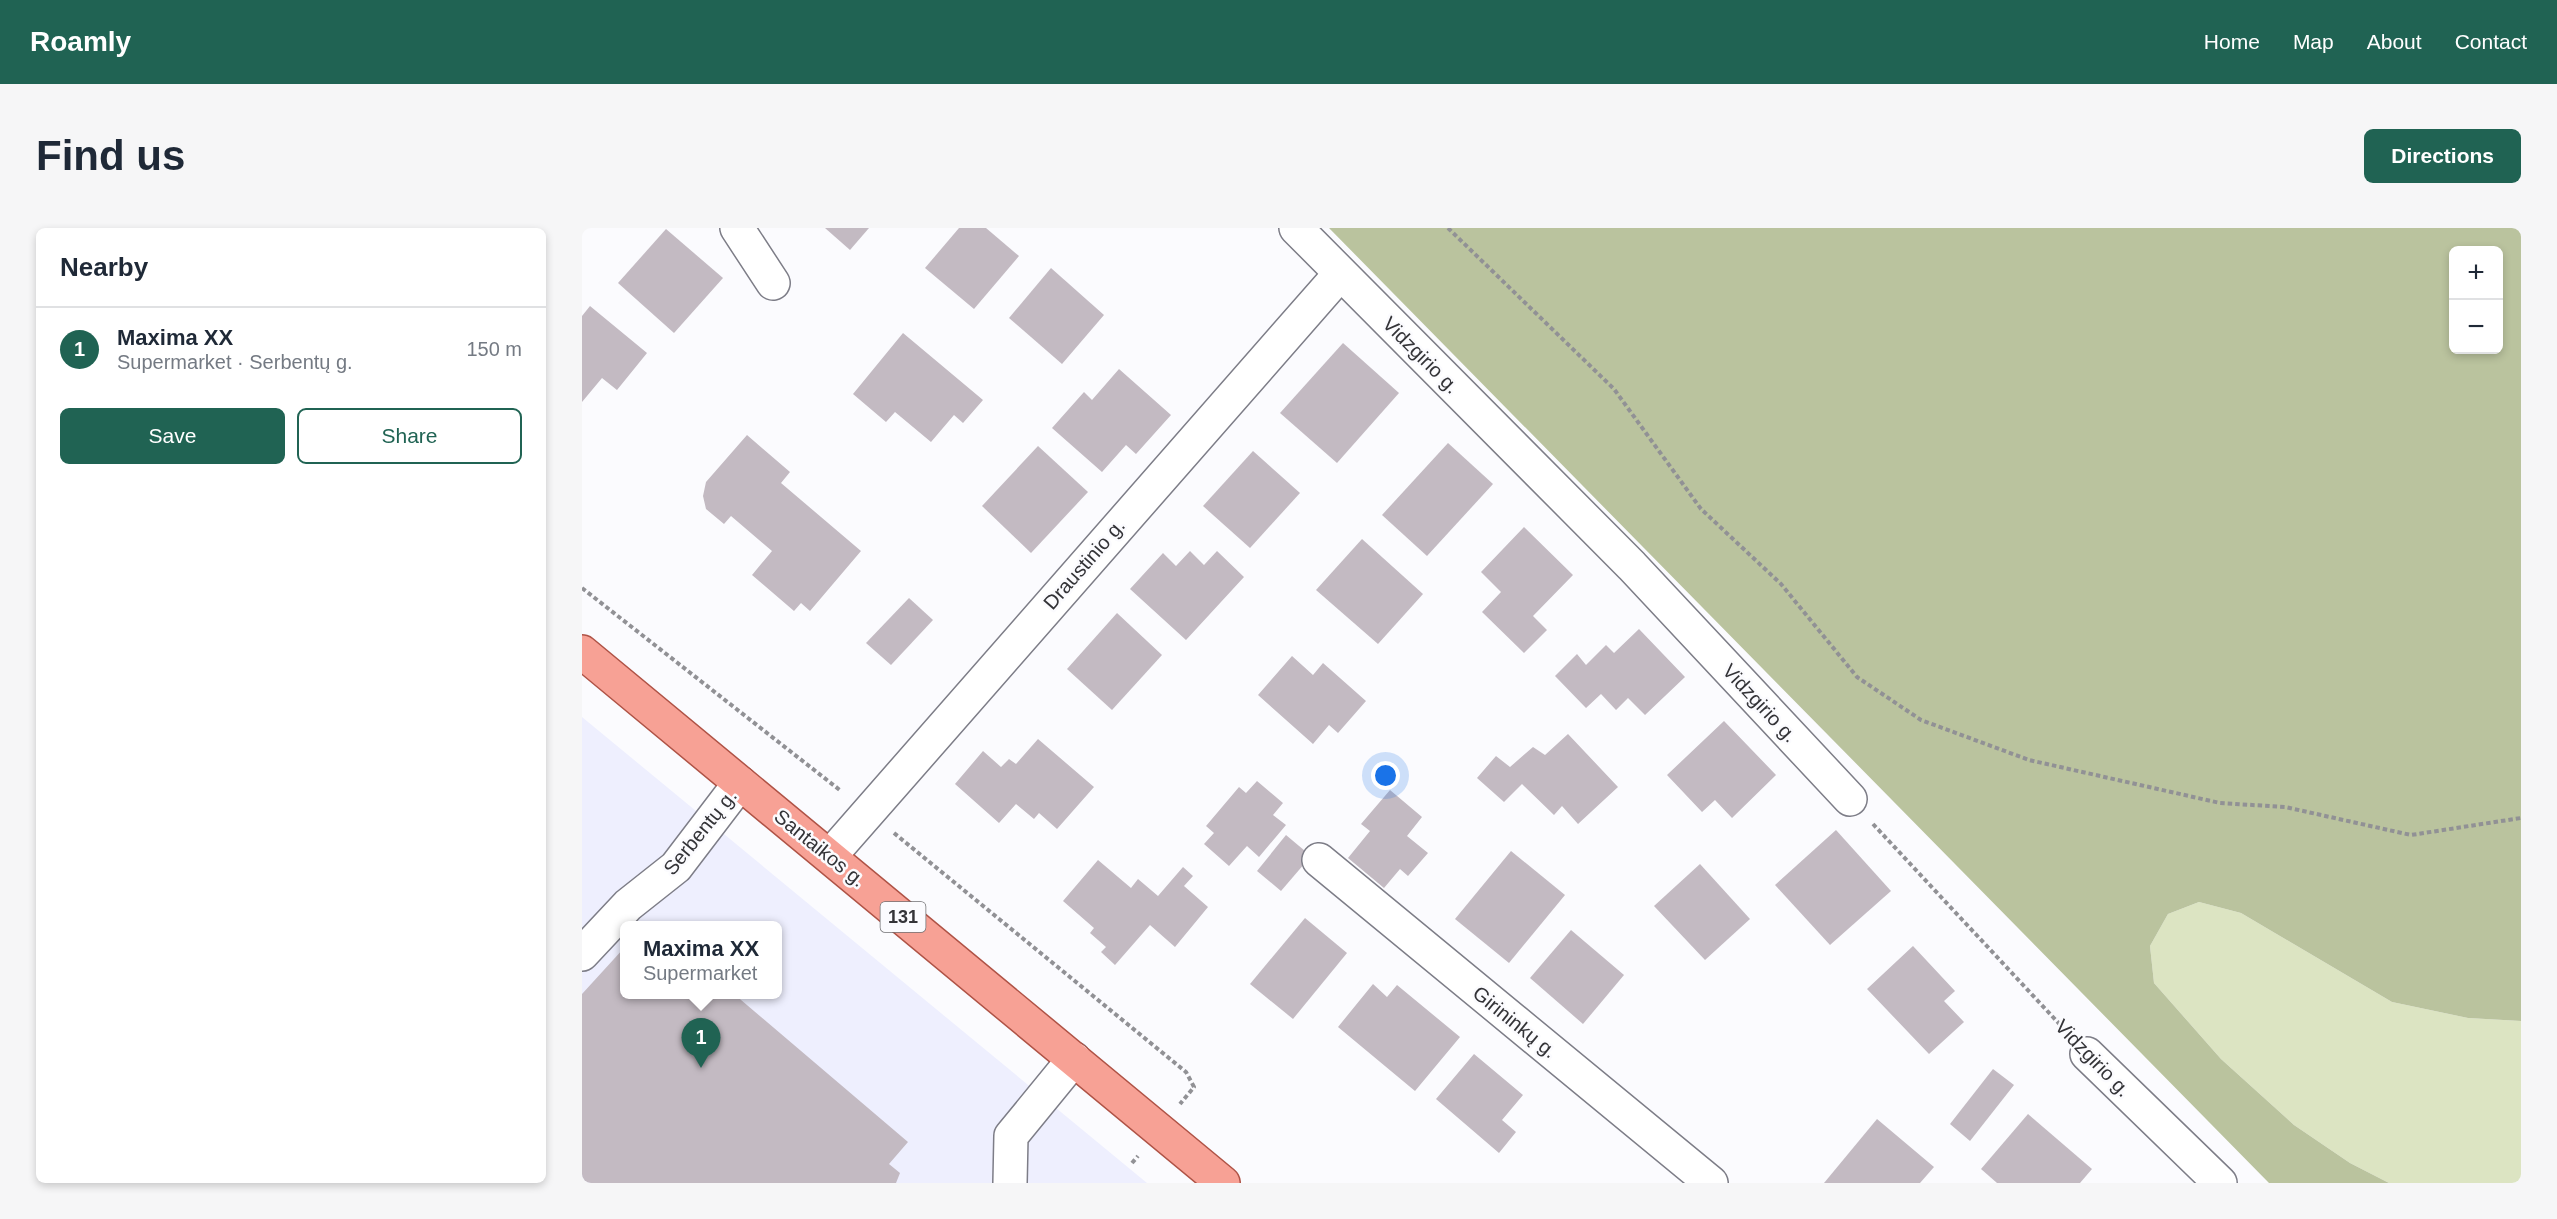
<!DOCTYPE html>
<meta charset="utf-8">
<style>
:root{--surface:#fff;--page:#f6f6f7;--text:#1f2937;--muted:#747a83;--line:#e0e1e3;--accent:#206353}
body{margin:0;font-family:Helvetica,sans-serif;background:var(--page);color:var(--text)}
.controls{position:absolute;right:18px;top:18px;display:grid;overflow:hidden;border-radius:9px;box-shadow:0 3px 9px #0003}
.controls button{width:54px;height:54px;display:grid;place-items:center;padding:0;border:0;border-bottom:2px solid var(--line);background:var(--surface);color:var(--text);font:30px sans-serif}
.you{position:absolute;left:804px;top:548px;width:21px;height:21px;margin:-15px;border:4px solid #fff;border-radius:50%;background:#1a73e8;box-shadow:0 0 0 9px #1a73e833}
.badge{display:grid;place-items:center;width:39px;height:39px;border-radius:50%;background:var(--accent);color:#fff;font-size:20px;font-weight:700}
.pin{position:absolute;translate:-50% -50px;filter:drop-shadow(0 2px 3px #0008)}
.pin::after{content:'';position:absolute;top:32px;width:21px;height:18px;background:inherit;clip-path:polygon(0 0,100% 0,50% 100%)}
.popup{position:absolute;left:38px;top:693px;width:162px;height:78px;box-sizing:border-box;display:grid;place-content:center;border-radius:9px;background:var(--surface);filter:drop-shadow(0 2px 4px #0005);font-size:20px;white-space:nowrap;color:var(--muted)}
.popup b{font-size:22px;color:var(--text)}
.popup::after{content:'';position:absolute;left:50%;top:100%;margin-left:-12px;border:12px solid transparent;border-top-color:var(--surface)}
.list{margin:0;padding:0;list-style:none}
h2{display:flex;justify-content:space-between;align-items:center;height:78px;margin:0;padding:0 24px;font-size:26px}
h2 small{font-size:20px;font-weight:400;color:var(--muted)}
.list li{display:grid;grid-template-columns:39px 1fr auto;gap:18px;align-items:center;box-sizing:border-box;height:84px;padding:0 24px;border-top:2px solid var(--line)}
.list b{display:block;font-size:22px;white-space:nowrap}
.list p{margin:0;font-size:20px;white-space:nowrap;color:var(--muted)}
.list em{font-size:20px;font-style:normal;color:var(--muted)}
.actions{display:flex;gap:12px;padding:18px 24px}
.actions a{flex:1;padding:14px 0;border:2px solid var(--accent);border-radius:9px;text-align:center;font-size:21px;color:var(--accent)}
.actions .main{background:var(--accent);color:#fff}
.map{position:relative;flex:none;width:1939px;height:955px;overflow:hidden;border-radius:9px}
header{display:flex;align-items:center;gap:36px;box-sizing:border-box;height:84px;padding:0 30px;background:var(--accent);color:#fff}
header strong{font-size:28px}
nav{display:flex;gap:33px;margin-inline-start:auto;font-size:21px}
.intro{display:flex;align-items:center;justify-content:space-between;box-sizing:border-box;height:144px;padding:0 36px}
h1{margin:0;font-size:42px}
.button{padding:15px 27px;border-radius:9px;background:var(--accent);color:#fff;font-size:21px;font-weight:700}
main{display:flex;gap:36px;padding:0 36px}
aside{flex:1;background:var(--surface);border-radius:9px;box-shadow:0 3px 9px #0003}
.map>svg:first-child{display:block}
.built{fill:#eeeffe;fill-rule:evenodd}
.green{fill:#dce4c2}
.forest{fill:#bac39e;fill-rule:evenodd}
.building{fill:#c3bac2}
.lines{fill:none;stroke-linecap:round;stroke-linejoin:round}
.minor-casing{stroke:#7d7d87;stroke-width:36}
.major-casing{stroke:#af5346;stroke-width:36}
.path{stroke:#919195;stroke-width:4;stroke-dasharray:4.5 3;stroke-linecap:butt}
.minor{stroke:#fff;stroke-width:33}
.major{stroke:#f7a195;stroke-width:33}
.labels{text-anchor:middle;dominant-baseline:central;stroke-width:5;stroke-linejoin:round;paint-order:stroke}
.shield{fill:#fbfbfe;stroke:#707073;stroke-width:1.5}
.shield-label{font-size:18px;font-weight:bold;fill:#343438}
.street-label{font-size:20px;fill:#343438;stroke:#fbfbfe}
</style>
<header>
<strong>Roamly</strong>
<nav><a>Home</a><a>Map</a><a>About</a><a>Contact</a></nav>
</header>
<div class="intro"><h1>Find us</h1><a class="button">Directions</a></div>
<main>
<aside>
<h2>Nearby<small></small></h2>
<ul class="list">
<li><span class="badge">1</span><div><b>Maxima XX</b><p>Supermarket · Serbentų g.</p></div><em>150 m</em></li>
</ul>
<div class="actions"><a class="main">Save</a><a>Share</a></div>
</aside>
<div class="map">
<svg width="1939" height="955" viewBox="0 0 1939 955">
<rect width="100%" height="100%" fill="#fbfbfe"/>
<path class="built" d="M0 489 565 955H0ZM42 698H195V766H42Z"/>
<polygon class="green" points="1617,674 1659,685 1810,774 1886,790 1939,793 1939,955 1807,955 1768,935 1712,897 1639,831 1572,755 1568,718 1586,686"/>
<path class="forest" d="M747 0H1939V793L1886 790 1810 774 1659 685 1617 674 1586 686 1568 718 1572 755 1639 831 1712 897 1768 935 1807 955H1687ZM1872 22H1916V122H1872Z"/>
<g class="building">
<polygon points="243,0 287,0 268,22"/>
<polygon points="377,0 404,0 437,28 392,81 343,40"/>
<polygon points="84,1 141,50 92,105 36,55"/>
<polygon points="469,40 522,87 480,136 427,90"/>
<polygon points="8,78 65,125 35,162 20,150 0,174 0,88"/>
<polygon points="321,105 401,172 381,195 372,187 349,214 313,184 304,194 271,166"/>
<polygon points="761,115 817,165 755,235 698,185"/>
<polygon points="537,141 589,187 554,226 544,217 520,244 470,200 502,164 510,172"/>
<polygon points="165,207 208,244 199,255 279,323 228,383 219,375 212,383 170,347 190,323 149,288 142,296 124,281 121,268 124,254"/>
<polygon points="866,215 911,256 845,328 800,287"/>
<polygon points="456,218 506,264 449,325 400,278"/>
<polygon points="671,223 718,265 668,320 621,278"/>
<polygon points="942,299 991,347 951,388 965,402 942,425 900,384 919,364 899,344"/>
<polygon points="780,311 841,366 796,416 734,362"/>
<polygon points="608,323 622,337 635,323 662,349 604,412 548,361 581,325 594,338"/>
<polygon points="327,370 351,392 309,437 284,415"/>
<polygon points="535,385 580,427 530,482 485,441"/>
<polygon points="1057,401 1103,449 1063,487 1046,470 1034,482 1019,466 1004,480 973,448 995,426 1004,437 1024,417 1032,425"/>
<polygon points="710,428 731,447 741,435 784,473 756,505 747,497 731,516 676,467"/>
<polygon points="1142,493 1194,547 1150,590 1133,572 1120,584 1085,547"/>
<polygon points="986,506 1036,559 996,596 980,578 972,587 940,556 922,574 895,550 914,528 928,539 951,519 963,527"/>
<polygon points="456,511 512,559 475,601 457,585 452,591 434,576 417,595 373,556 401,523 419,539 427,531 434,536"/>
<polygon points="675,553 701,575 691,587 704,597 677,629 665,618 647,638 622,616 632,605 624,598 657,559 664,565"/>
<polygon points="808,562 840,589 825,608 846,625 826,648 818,641 802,660 766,630 788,603 779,596"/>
<polygon points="1254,602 1309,663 1248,717 1193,657"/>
<polygon points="704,607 729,628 699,663 675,643"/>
<polygon points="929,623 983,667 927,735 873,691"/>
<polygon points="516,632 549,660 556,651 576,668 601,639 611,648 602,658 626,679 593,719 568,697 533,737 519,724 524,719 508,705 512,700 481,673"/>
<polygon points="1118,636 1168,691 1123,732 1072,678"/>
<polygon points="723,690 765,725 711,791 668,756"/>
<polygon points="989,702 1042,747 1001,796 948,750"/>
<polygon points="1331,718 1373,763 1362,773 1382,794 1347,826 1285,761"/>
<polygon points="42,720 42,766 152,766 326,914 307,936 318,945 314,955 0,955 0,766"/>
<polygon points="791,756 805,769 815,757 878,809 833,863 756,799"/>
<polygon points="892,826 941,867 920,892 934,904 917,925 854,871"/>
<polygon points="1411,841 1432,857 1388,913 1368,896"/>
<polygon points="1446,886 1510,941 1498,955 1415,955 1399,941"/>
<polygon points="1295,891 1352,939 1338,955 1242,955"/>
</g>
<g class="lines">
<defs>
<g id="minor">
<polyline points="155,0 191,55"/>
<polyline points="714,0 1050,338 1268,571"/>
<polyline points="248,628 758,46"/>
<polyline points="737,632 1129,955"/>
<polyline points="0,726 46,677 94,639 158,555"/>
<polyline points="1505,826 1638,955"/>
<polyline points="428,955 429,908 492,831"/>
</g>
<polyline id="major" points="0,424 641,955"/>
</defs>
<use href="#minor" class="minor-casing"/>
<use href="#major" class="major-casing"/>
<g class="path">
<polyline points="866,0 1032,161 1119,281 1199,356 1275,449 1339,492 1447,532 1638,575 1703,579 1829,607 1939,590"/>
<polyline points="0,360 259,563"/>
<polyline points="1291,596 1484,803"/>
<polyline points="312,605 604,844 612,859 598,876"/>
<polyline points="550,935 556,928"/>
</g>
<use href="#minor" class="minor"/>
<use href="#major" class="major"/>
</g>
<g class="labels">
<rect class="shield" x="298.5" y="674" width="45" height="30" rx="4.5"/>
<g class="shield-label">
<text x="321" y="689">131</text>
</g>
<g class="street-label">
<text transform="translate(839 127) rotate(45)">Vidzgirio g.</text>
<text transform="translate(502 336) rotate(-49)">Draustinio g.</text>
<text transform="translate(1178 475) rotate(47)">Vidzgirio g.</text>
<text transform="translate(118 604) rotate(-51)">Serbentų g.</text>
<text transform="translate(238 620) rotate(39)">Santaikos g.</text>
<text transform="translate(933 794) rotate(39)">Girininkų g.</text>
<text transform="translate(1511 830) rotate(46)">Vidzgirio g.</text>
</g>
</g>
</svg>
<div class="controls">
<button>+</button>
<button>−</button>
</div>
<div class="you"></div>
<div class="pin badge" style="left:119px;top:840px">1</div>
<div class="popup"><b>Maxima XX</b>Supermarket</div>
</div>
</main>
